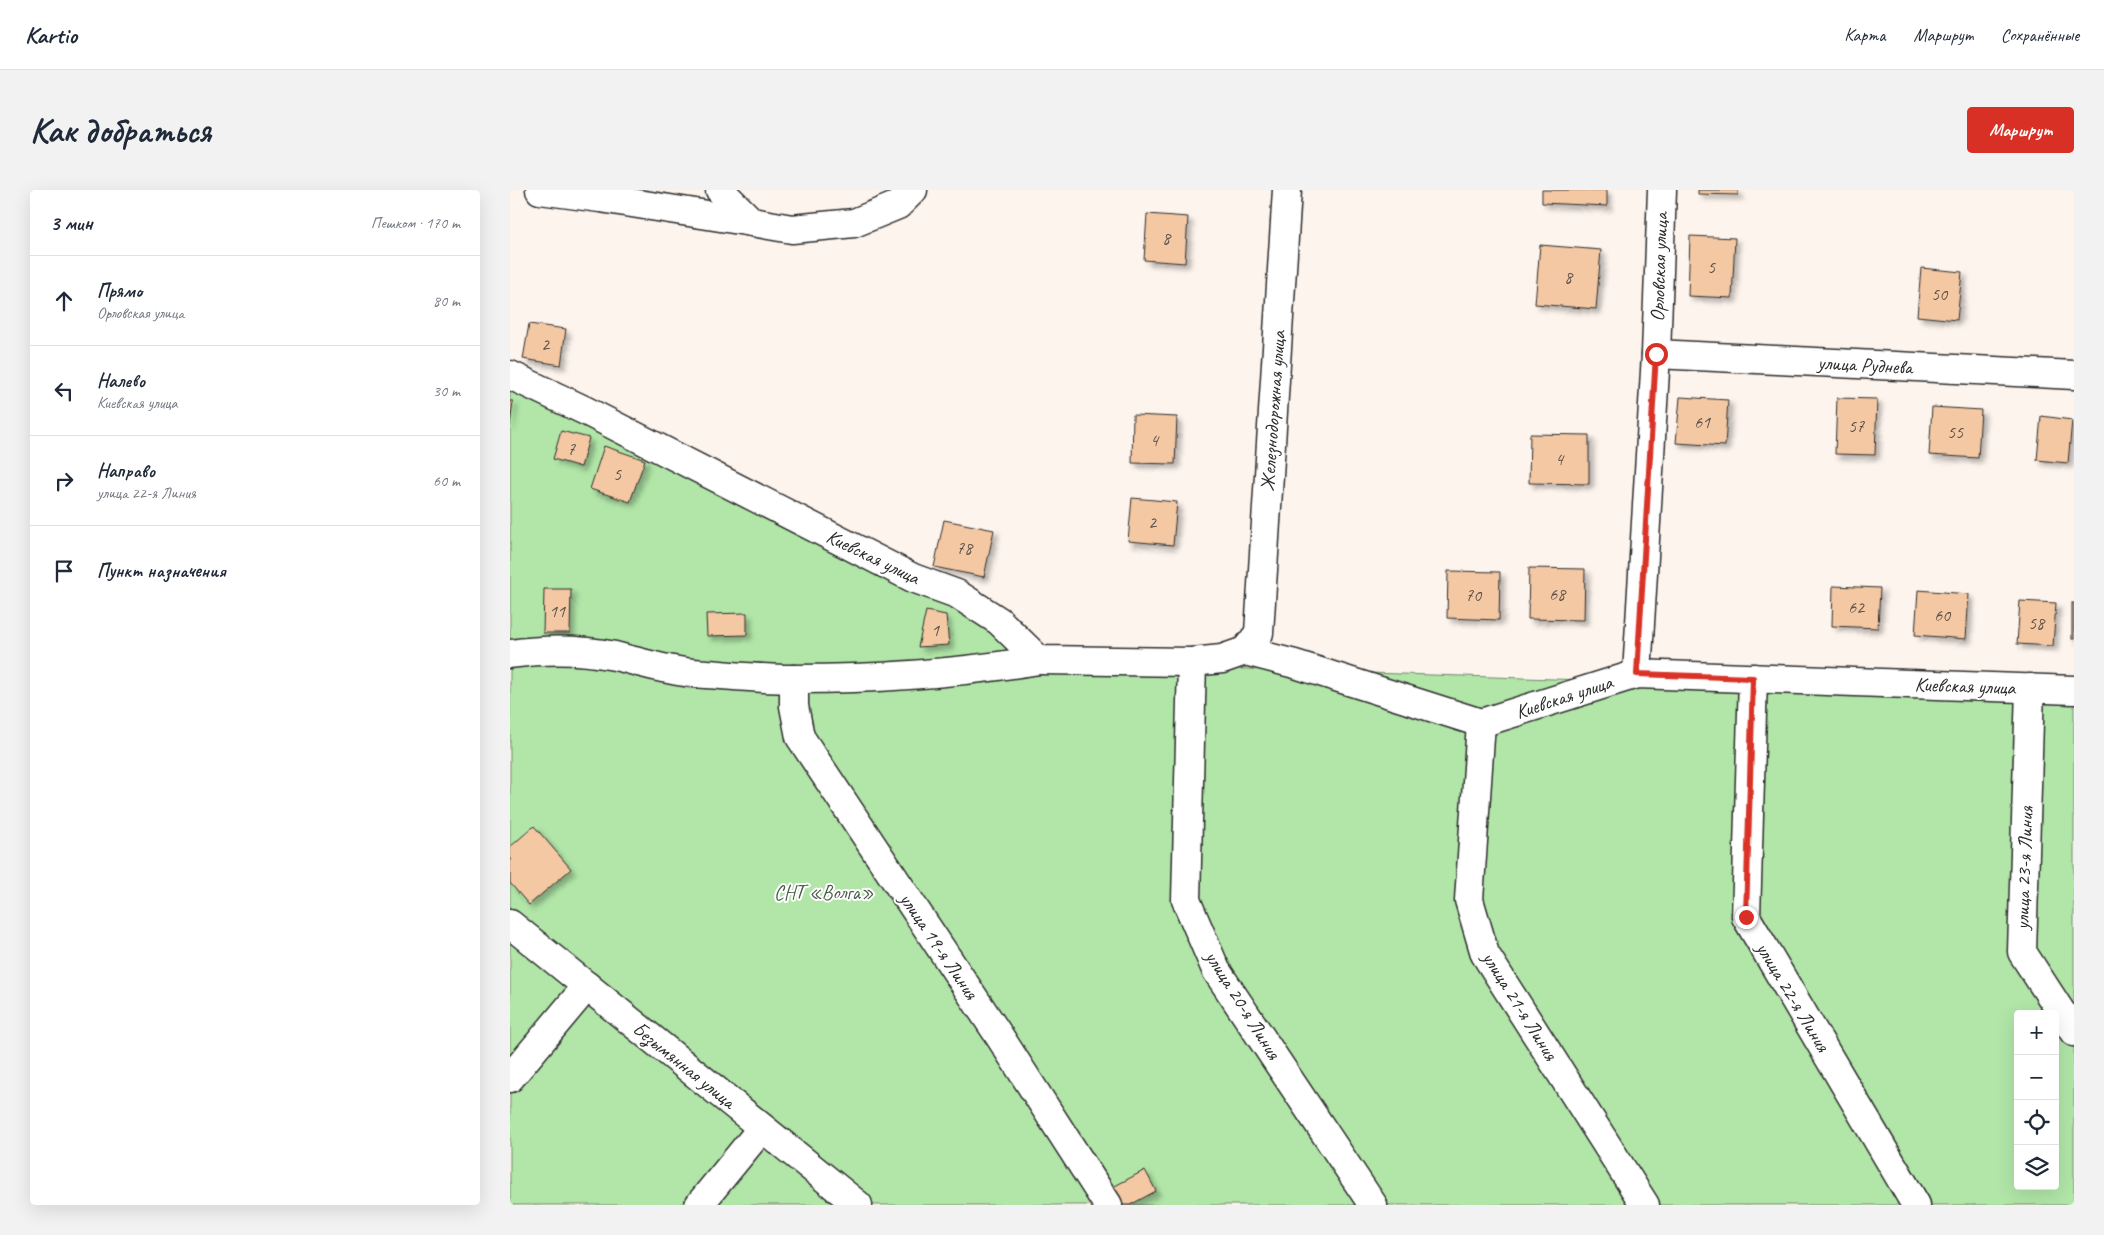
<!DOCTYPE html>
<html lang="ru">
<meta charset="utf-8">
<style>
:root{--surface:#fff;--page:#f2f2f3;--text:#1f2937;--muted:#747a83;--line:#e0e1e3;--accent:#d93025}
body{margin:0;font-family:Caveat,sans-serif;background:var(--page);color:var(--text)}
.controls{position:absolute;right:15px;bottom:15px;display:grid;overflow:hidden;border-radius:5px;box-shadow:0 5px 20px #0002}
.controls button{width:45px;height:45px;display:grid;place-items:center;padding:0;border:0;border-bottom:1px solid var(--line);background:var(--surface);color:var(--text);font:25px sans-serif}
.stop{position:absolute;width:15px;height:15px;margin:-11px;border:4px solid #d93025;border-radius:50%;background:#fff}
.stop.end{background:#d93025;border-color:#fff;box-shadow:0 1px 5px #0008}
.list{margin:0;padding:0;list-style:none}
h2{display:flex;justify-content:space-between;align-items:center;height:65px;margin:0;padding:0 20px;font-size:21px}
h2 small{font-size:16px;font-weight:400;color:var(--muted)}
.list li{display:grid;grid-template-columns:32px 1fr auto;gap:15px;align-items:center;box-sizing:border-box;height:90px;padding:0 20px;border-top:1px solid var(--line)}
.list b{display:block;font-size:19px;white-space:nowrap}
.list p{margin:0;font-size:16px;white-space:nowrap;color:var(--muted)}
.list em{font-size:16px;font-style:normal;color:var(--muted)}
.icon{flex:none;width:28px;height:28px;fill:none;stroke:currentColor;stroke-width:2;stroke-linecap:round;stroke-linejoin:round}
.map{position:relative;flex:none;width:1564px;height:1015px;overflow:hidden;border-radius:5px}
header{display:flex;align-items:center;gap:30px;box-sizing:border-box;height:70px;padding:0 25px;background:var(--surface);border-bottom:1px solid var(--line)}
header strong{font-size:24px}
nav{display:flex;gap:28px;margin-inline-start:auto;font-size:18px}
.intro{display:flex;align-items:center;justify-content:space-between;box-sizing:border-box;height:120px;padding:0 30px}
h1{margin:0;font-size:35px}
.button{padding:12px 22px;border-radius:5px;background:var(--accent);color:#fff;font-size:18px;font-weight:700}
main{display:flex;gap:30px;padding:0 30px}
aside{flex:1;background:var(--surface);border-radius:5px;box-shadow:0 5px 20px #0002}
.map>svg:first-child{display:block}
.green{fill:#b1e6a8;stroke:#6e886a;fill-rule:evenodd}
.building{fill:#f4c8a3;stroke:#2b2b2b;filter:url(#shadow)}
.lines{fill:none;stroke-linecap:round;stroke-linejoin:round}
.minor-casing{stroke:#2b2b2b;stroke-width:31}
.minor{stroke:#fff;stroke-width:28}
.route{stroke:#d93025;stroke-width:6}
.labels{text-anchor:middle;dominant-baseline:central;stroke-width:4;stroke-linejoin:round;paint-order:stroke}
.number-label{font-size:18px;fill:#5d5249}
.street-label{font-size:20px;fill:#2b2b2b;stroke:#fff}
.park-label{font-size:20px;fill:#4c5a4a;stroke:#fff}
</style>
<header>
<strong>Kartio</strong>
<nav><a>Карта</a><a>Маршрут</a><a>Сохранённые</a></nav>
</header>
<div class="intro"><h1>Как добраться</h1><a class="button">Маршрут</a></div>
<main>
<aside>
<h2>3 мин<small>Пешком · 170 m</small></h2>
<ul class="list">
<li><svg class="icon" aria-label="ahead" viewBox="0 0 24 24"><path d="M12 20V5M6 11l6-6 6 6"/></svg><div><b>Прямо</b><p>Орловская улица</p></div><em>80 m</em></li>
<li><svg class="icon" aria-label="left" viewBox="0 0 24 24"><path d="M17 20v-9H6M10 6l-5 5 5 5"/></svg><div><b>Налево</b><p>Киевская улица</p></div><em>30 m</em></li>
<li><svg class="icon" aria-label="right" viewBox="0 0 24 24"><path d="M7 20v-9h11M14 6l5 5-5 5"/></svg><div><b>Направо</b><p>улица 22-я Линия</p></div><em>60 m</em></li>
<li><svg class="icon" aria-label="arrive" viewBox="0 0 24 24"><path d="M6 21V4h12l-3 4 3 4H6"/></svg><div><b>Пункт назначения</b></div></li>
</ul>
</aside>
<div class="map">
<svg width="1564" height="1015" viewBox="0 0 1564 1015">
<defs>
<filter id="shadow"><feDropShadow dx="4.5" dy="4.5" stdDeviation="2.5" flood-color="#0004"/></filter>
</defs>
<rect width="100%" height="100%" fill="#fdf4ed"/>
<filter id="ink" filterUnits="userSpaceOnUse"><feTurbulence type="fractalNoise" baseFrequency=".02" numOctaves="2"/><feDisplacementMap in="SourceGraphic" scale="10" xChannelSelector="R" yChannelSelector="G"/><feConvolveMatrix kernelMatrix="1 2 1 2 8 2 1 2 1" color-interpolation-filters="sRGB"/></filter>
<g filter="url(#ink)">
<path class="green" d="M0 193 554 473 1564 506V1015H0ZM1508 824H1545V996H1508Z"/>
<g class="building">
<polygon points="1032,0 1097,0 1097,16 1032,13"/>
<polygon points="1188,0 1228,0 1228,5 1188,4"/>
<polygon points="637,24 678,27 675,73 634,70"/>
<polygon points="1180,46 1225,48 1222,108 1178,106"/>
<polygon points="1030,55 1091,60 1086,119 1025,114"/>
<polygon points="1411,78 1452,82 1447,130 1407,126"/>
<polygon points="19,134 56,139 51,175 13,169"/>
<polygon points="1170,207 1218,210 1215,256 1166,253"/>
<polygon points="1327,208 1367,209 1365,265 1325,264"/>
<polygon points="0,211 3,211 0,236"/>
<polygon points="1422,217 1471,220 1468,268 1419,265"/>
<polygon points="623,225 667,227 665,274 622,273"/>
<polygon points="1531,226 1562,230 1558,273 1527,270"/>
<polygon points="51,241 79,248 71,277 43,269"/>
<polygon points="1020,244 1079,245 1079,294 1019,293"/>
<polygon points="94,256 135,270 120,312 80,299"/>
<polygon points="622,308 667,312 663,355 618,351"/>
<polygon points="434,330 484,340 474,387 424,377"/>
<polygon points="1019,378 1075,379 1074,430 1018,429"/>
<polygon points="938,381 990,382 989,430 937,428"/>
<polygon points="1323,396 1370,398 1368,438 1322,436"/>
<polygon points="34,399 61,399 60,443 33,443"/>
<polygon points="1408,400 1459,404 1456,449 1405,445"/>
<polygon points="1510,411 1546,413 1543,456 1507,454"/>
<rect x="1562" y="413" width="2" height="36"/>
<polygon points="416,421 436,425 439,455 408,457"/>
<polygon points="237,423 237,445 197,446 196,424"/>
<polygon points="24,636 61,679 19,715 0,693 0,657"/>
<polygon points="635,980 646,1001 620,1015 613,1015 603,997"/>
</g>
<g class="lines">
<defs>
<g id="minor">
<polyline points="30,0 90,8 242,32"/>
<polyline points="210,0 242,32 282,39 344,33 388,15 403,0"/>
<polyline points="1146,164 1564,185"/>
<polyline points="0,185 76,221 403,388 447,404 489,431 529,470 682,472 712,469 735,461 749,443 777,0"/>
<polyline points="735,461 785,474 971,533 1127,484 1564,500"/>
<path d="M0 464C35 459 70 459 105 466 130 472 157 481 183 483 216 485 251 489 285 489 366 489 449 483 529 470"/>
<polyline points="682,472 676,710 706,780 863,1015"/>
<polyline points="1127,484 1146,164 1152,0"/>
<polyline points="1243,488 1236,727 1406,1015"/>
<polyline points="284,489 284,516 290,547 488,844 598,1015"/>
<polyline points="1520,498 1512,762 1564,842"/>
<polyline points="971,533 959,710 975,764 1135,1015"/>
<polyline points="0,734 348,1015"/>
<polyline points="0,888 77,796"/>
<polyline points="189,1015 252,938"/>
</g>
</defs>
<use href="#minor" class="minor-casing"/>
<use href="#minor" class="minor"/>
</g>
</g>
<g class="lines" filter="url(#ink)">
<polyline class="route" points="1146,164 1127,484 1243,488 1236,727"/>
</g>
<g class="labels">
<g class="number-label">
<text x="656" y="48">8</text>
<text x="1201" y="77">5</text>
<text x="1058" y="87">8</text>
<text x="1429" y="104">50</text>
<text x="35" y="154">2</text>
<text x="1192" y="232">61</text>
<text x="1346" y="236">57</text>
<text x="1445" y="242">55</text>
<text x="644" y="250">4</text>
<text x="61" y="259">7</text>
<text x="1049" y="269">4</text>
<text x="107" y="284">5</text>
<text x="642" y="332">2</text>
<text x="454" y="358">78</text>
<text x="1047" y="404">68</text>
<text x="963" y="405">70</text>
<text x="1346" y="417">62</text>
<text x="47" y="421">11</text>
<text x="1432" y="425">60</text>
<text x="1526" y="433">58</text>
<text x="425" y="440">1</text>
</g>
<g class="street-label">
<text transform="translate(1149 77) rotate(-88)">Орловская улица</text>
<text transform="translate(1355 175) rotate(3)">улица Руднева</text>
<text transform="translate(763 221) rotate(-86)">Железнодорожная улица</text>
<text transform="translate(363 367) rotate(26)">Киевская улица</text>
<text transform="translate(1455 496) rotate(2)">Киевская улица</text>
<text transform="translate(1054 507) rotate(-18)">Киевская улица</text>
<text transform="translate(1514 678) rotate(-88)">улица 23-я Линия</text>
<text transform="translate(429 756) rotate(56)">улица 19-я Линия</text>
<text transform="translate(1283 807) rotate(59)">улица 22-я Линия</text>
<text transform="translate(733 815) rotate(58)">улица 20-я Линия</text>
<text transform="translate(1010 816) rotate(58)">улица 21-я Линия</text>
<text transform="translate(174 875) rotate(39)">Безымянная улица</text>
</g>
<g class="park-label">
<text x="314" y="702">СНТ «Волга»</text>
</g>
</g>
</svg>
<div class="controls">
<button>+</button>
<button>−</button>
<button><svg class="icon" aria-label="locate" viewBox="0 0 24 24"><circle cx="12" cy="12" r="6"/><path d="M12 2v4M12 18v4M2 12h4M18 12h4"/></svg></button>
<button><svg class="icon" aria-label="layers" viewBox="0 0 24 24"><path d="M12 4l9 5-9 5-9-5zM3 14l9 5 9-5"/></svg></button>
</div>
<div class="stop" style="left:1146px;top:164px"></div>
<div class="stop end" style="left:1236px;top:727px"></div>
</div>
</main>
